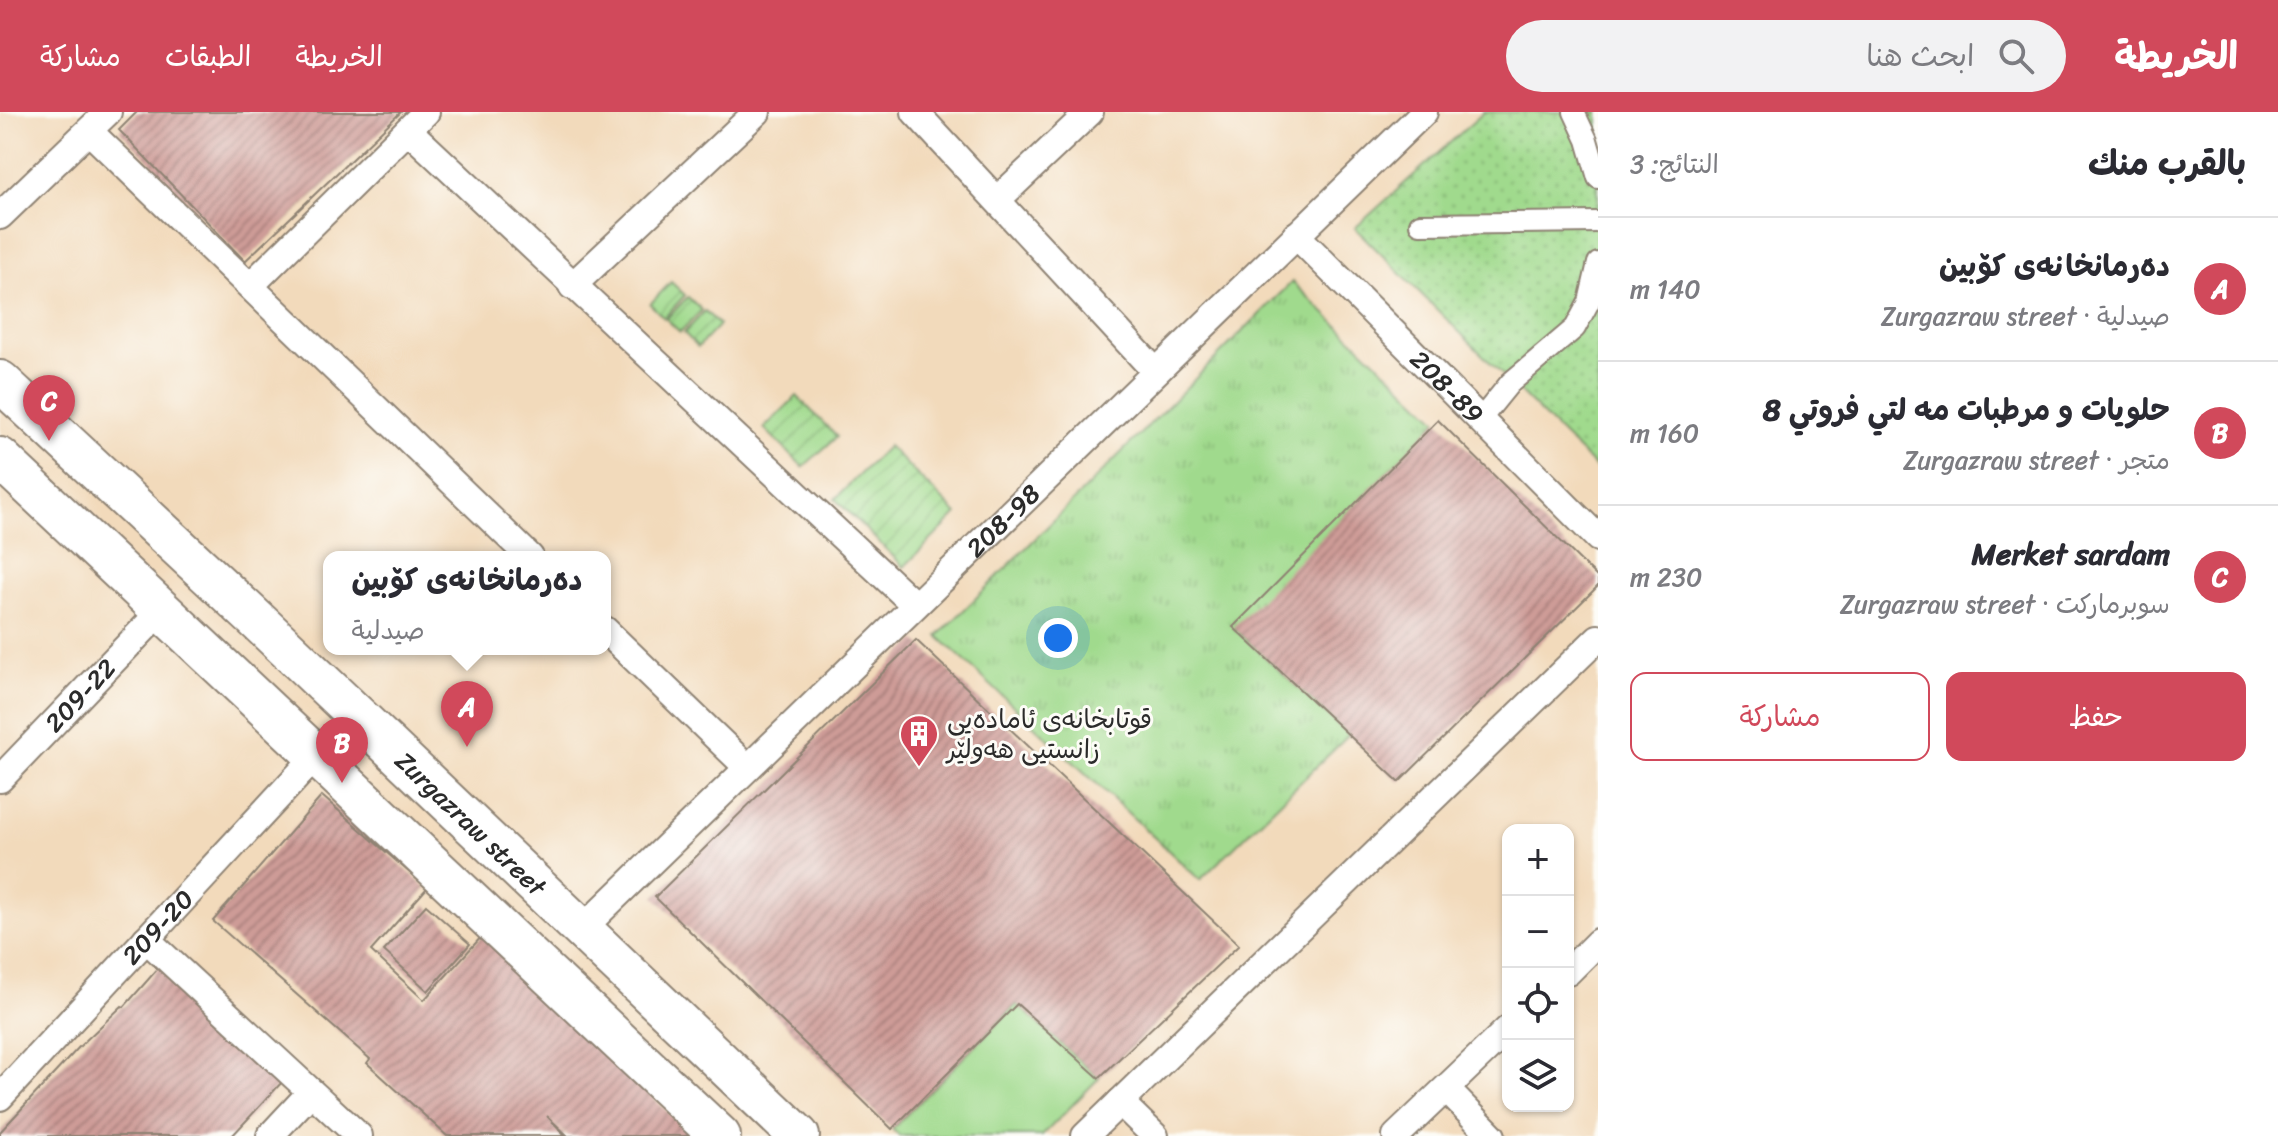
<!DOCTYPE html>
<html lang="ar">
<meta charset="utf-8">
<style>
:root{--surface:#fff;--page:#f2f2f3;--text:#2b2b33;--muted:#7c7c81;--line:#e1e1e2;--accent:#d1495b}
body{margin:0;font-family:Sriracha,"Playpen Sans Arabic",sans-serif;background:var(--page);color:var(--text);direction:rtl}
.controls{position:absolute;right:24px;bottom:24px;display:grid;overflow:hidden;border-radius:16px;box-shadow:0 2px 6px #0004}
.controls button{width:72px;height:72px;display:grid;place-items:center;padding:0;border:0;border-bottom:2px solid var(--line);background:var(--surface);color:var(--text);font:40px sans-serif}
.you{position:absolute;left:1058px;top:526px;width:28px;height:28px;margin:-20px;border:6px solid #fff;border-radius:50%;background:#1a73e8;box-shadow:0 0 0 12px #1a73e833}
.badge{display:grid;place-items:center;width:52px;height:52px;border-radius:50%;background:var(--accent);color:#fff;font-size:26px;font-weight:700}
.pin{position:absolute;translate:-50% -66px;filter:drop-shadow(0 2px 4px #0008)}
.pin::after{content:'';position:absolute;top:42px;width:28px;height:24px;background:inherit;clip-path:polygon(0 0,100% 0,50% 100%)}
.popup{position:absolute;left:323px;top:439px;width:288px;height:104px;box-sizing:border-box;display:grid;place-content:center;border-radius:16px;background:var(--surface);filter:drop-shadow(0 2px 6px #0005);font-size:26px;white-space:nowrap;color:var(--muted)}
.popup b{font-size:30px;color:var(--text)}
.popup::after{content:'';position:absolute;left:50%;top:100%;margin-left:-16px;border:16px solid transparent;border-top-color:var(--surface)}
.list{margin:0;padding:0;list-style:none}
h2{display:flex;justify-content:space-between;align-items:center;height:104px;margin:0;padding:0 32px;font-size:34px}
h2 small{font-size:26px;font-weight:400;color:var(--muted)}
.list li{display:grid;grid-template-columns:52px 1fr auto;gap:24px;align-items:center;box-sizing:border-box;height:144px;padding:0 32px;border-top:2px solid var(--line)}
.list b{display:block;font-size:30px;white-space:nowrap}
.list p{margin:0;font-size:26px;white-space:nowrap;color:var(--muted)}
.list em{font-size:26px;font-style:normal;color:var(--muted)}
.actions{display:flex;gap:16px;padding:24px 32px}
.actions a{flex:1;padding:18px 0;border:2px solid var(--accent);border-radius:16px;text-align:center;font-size:28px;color:var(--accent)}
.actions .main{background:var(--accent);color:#fff}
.icon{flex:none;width:44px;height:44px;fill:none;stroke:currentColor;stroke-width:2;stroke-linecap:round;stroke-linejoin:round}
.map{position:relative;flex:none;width:1598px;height:1024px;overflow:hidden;direction:ltr}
header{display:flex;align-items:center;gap:48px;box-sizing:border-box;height:112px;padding:0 40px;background:var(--accent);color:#fff}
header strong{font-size:38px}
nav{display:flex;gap:44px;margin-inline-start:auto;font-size:28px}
.search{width:560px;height:72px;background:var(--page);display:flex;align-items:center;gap:20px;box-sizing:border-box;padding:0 28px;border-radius:44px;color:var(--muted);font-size:30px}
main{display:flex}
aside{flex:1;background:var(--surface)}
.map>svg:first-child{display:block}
.grass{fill:url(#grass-tufts);stroke:#66825c;stroke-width:2}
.park{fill:url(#park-dots);stroke:#66825c;stroke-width:2}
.garden{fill:url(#garden-furrows);stroke:#66825c;stroke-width:2}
.pitch{fill:#a0da8d;stroke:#66825c;stroke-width:2}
.building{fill:url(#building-hatch)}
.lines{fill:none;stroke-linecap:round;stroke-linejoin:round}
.pedestrian-casing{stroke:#8e8273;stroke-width:24}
.minor-casing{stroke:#8e8273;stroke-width:30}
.primary-casing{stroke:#8e8273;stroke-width:44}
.pedestrian{stroke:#fff;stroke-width:20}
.minor{stroke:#fff;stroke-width:26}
.primary{stroke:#fff;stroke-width:40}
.labels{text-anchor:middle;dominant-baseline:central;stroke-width:6;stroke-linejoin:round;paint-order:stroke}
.street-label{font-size:26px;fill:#2b2b2b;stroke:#fdfcf7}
.poi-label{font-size:26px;fill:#2b2b2b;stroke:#fdfcf7;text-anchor:start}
</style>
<header>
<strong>الخريطة</strong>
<div class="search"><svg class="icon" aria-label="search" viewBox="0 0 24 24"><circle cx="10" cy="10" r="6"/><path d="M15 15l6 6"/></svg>ابحث هنا</div>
<nav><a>الخريطة</a><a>الطبقات</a><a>مشاركة</a></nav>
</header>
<main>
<aside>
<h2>بالقرب منك<small>النتائج: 3</small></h2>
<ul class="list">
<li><span class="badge">A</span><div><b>دەرمانخانەی کۆبین</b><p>صيدلية · Zurgazraw street</p></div><em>140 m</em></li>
<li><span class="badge">B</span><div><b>حلويات و مرطبات مه لتي فروتي 8</b><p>متجر · Zurgazraw street</p></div><em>160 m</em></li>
<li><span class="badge">C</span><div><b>Merket sardam</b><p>سوبرماركت · Zurgazraw street</p></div><em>230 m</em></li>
</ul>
<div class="actions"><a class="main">حفظ</a><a>مشاركة</a></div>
</aside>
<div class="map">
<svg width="1598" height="1024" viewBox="0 0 1598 1024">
<defs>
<pattern id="grass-tufts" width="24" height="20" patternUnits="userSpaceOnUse" patternTransform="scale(2)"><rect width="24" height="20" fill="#a0da8d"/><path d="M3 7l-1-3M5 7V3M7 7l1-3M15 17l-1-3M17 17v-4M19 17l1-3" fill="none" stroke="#8abb7a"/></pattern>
<pattern id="park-dots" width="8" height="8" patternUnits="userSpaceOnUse" patternTransform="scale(2)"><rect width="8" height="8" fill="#a0da8d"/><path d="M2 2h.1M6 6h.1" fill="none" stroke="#8abb7a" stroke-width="1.8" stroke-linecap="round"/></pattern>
<pattern id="garden-furrows" width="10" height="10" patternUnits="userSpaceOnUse" patternTransform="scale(2)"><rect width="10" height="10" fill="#a0da8d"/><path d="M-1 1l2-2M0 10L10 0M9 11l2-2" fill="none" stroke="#8abb7a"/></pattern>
<pattern id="building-hatch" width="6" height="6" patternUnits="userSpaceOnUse" patternTransform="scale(2)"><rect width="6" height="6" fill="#ce9b97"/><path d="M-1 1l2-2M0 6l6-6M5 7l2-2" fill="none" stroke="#a77f7b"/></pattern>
</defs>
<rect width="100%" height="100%" fill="#fdfcf7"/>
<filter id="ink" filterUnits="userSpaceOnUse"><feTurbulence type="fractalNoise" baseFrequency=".0125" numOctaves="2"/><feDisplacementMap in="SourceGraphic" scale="16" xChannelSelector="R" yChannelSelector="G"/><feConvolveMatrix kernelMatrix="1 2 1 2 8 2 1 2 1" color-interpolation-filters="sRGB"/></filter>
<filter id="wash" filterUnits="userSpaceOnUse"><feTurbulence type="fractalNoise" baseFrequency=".006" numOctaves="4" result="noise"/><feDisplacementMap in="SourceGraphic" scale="32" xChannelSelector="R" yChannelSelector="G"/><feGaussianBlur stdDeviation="1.8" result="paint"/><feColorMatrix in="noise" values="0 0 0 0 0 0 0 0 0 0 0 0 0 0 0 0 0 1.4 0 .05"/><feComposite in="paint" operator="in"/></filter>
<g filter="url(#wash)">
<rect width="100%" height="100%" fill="#f2dabb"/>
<polygon class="grass" points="1292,170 1438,308 1234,516 1349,623 1200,768 938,524"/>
<polygon class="park" points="1484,0 1598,0 1598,358 1355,116"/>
<g class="garden">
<polygon points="671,170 685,183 664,206 650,192"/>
<polygon points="688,185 702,198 680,220 666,207"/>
<polygon points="705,199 719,213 698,235 684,221"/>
<polygon points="797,284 837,325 803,355 764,316"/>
<polygon points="888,334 957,402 904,455 835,387"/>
</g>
<polygon class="pitch" points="1017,892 1099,966 1042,1024 899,1024 892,1017"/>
<g id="blocks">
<g class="building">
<polygon points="137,0 401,0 245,149 119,18"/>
<polygon points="1438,308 1598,466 1598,474 1399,670 1233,515"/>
<polygon points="916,528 1239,833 1099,966 1017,892 892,1017 655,785"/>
<polygon points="322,684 427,776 371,839 424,888 483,823 693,1024 568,1024 547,1004 566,1024 447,1024 367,951 370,947 213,809"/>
<polygon points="426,793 470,832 428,879 384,839"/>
<polygon points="161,853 283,969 232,1024 0,1024 0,1020 80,934 122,894 124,895"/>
</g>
</g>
</g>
<g filter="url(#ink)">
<use href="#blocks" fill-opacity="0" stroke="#8e8273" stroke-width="2"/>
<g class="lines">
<defs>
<g id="pedestrian">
<polyline points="1574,0 1587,28 1598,66"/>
<polyline points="1420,112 1598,110"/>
<polyline points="1480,308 1510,271 1575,216 1589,190 1598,151"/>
</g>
<g id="minor">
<polyline points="915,0 1155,259"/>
<polyline points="408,18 915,493"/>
<polyline points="89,19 530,445"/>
<polyline points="997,88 1090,0"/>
<polyline points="0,104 108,0"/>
<path id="s1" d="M1296 123 1598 426"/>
<polyline points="250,174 426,0"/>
<polyline points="572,174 757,0"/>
<polyline points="605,518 747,655"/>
<path id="s2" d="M0 667 162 498"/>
<path id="s3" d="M581 818 1424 0"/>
<polyline points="146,827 359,1024"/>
<polyline points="1568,860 1598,830"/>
<polyline points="1446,977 1492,1024"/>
<path id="s4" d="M0 985 316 644"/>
<polyline points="1120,990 1155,1024"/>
<polyline points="270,1024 311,980"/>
<polyline points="1085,1024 1598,526"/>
<polyline points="1396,1024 1508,917"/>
</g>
<g id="primary">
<path id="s5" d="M0 269 262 513 799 1024"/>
<polyline points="0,346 720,1024"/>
</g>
</defs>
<use href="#pedestrian" class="pedestrian-casing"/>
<use href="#minor" class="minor-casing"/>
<use href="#primary" class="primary-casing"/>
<use href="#pedestrian" class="pedestrian"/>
<use href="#minor" class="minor"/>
<use href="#primary" class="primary"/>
</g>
</g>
<defs>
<symbol id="building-pin" viewBox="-11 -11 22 30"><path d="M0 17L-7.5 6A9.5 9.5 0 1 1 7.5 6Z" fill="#d1495b" stroke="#fdfcf7"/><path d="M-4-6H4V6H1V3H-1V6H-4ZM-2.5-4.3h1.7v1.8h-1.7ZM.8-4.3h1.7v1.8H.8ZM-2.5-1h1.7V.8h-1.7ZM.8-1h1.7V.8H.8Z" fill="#fff"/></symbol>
</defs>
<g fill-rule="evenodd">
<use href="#building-pin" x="897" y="600" width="44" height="60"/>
</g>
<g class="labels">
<g class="street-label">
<text stroke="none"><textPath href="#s1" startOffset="214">208-89</textPath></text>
<text stroke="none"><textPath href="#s3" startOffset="588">208-98</textPath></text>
<text stroke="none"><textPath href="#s2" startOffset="116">209-22</textPath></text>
<text stroke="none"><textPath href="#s5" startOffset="646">Zurgazraw street</textPath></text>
<text stroke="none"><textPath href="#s4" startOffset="232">209-20</textPath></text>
</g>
<g class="poi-label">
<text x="947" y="607">قوتابخانەی ئامادەیی<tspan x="947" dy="30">زانستیی هەولێر</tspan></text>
</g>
</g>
</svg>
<div class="controls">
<button>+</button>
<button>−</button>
<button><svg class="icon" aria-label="locate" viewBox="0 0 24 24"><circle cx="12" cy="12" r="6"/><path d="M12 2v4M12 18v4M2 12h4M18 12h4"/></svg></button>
<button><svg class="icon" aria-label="layers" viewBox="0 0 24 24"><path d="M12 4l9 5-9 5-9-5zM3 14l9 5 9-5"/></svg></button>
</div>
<div class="you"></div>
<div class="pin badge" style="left:467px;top:635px">A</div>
<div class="popup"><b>دەرمانخانەی کۆبین</b>صيدلية</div>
<div class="pin badge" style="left:342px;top:671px">B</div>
<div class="pin badge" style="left:49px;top:329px">C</div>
</div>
</main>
